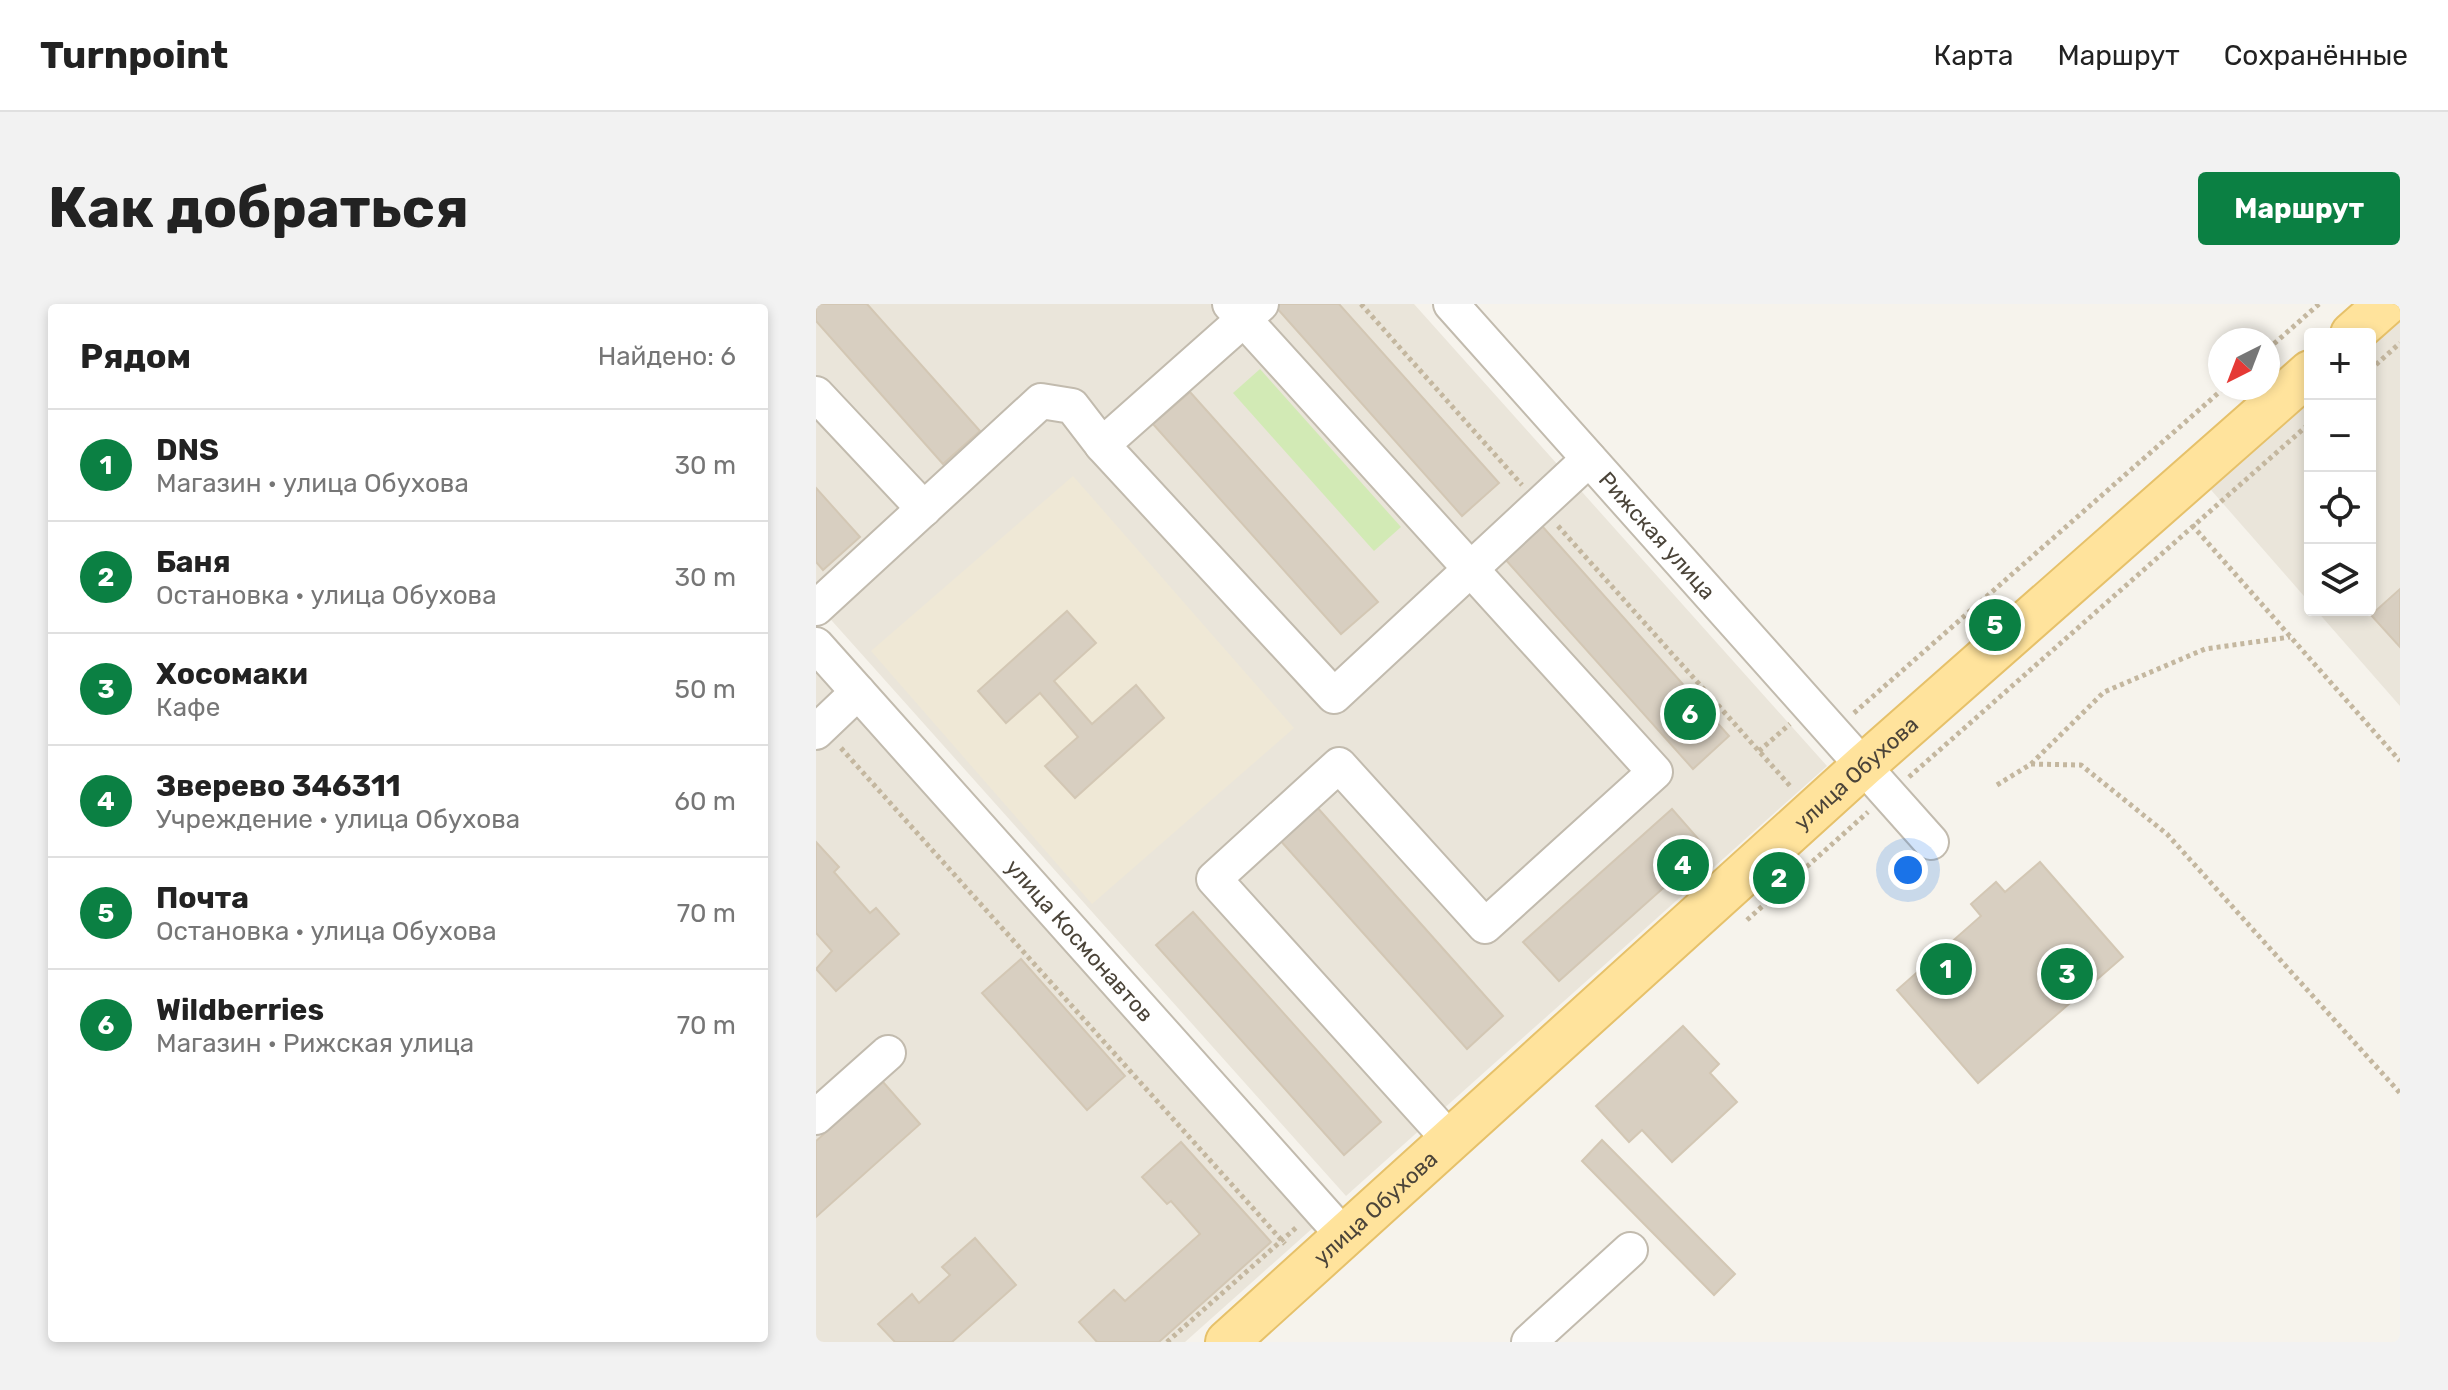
<!DOCTYPE html>
<html lang="ru">
<meta charset="utf-8">
<style>
:root{--surface:#fff;--page:#f2f2f2;--text:#222;--muted:#767676;--line:#e0e0e0;--accent:#0b8043}
body{margin:0;font-family:Rubik,sans-serif;background:var(--page);color:var(--text)}
.controls{position:absolute;right:24px;top:24px;display:grid;overflow:hidden;border-radius:8px;box-shadow:0 4px 12px #0003}
.controls button{width:72px;height:72px;display:grid;place-items:center;padding:0;border:0;border-bottom:2px solid var(--line);background:var(--surface);color:var(--text);font:40px sans-serif}
.compass{position:absolute;left:1392px;top:24px;width:72px;height:72px;border-radius:50%;background:var(--surface);box-shadow:0 4px 12px #0003;rotate:222deg}
.you{position:absolute;left:1092px;top:566px;width:28px;height:28px;margin:-20px;border:6px solid #fff;border-radius:50%;background:#1a73e8;box-shadow:0 0 0 12px #1a73e833}
.badge{display:grid;place-items:center;width:52px;height:52px;border-radius:50%;background:var(--accent);color:#fff;font-size:26px;font-weight:700}
.pin{position:absolute;translate:-50% -50%;border:4px solid #fff;box-shadow:0 2px 8px #0006}
.list{margin:0;padding:0;list-style:none}
h2{display:flex;justify-content:space-between;align-items:center;height:104px;margin:0;padding:0 32px;font-size:34px}
h2 small{font-size:26px;font-weight:400;color:var(--muted)}
.list li{display:grid;grid-template-columns:52px 1fr auto;gap:24px;align-items:center;box-sizing:border-box;height:112px;padding:0 32px;border-top:2px solid var(--line)}
.list b{display:block;font-size:30px;white-space:nowrap}
.list p{margin:0;font-size:26px;white-space:nowrap;color:var(--muted)}
.list em{font-size:26px;font-style:normal;color:var(--muted)}
.icon{flex:none;width:44px;height:44px;fill:none;stroke:currentColor;stroke-width:2;stroke-linecap:round;stroke-linejoin:round}
.map{position:relative;flex:none;width:1584px;height:1038px;overflow:hidden;border-radius:8px}
header{display:flex;align-items:center;gap:48px;box-sizing:border-box;height:112px;padding:0 40px;background:var(--surface);border-bottom:2px solid var(--line)}
header strong{font-size:38px}
nav{display:flex;gap:44px;margin-inline-start:auto;font-size:28px}
.intro{display:flex;align-items:center;justify-content:space-between;box-sizing:border-box;height:192px;padding:0 48px}
h1{margin:0;font-size:56px}
.button{padding:20px 36px;border-radius:8px;background:var(--accent);color:#fff;font-size:28px;font-weight:700}
main{display:flex;gap:48px;padding:0 48px}
aside{flex:1;background:var(--surface);border-radius:8px;box-shadow:0 4px 12px #0003}
.map>svg:first-child{display:block}
.residential{fill:#eae5da}
.education{fill:#efe8d6}
.green{fill:#d2eab5}
.building{fill:#d8cfc1;stroke:#d3c7b4;stroke-width:2}
.lines{fill:none;stroke-linecap:round;stroke-linejoin:round}
.minor-casing{stroke:#c2bbae;stroke-width:38}
.major-casing{stroke:#e6c16a;stroke-width:46}
.path{stroke:#c4b79f;stroke-width:5;stroke-dasharray:4 4;stroke-linecap:butt}
.minor{stroke:#fff;stroke-width:34}
.major{stroke:#ffe39c;stroke-width:42}
.labels{text-anchor:middle;dominant-baseline:central;stroke-width:6;stroke-linejoin:round;paint-order:stroke}
.street-label{font-size:22px;fill:#4b4439;stroke:#fff}
</style>
<header>
<strong>Turnpoint</strong>
<nav><a>Карта</a><a>Маршрут</a><a>Сохранённые</a></nav>
</header>
<div class="intro"><h1>Как добраться</h1><a class="button">Маршрут</a></div>
<main>
<aside>
<h2>Рядом<small>Найдено: 6</small></h2>
<ul class="list">
<li><span class="badge">1</span><div><b>DNS</b><p>Магазин · улица Обухова</p></div><em>30 m</em></li>
<li><span class="badge">2</span><div><b>Баня</b><p>Остановка · улица Обухова</p></div><em>30 m</em></li>
<li><span class="badge">3</span><div><b>Хосомаки</b><p>Кафе</p></div><em>50 m</em></li>
<li><span class="badge">4</span><div><b>Зверево 346311</b><p>Учреждение · улица Обухова</p></div><em>60 m</em></li>
<li><span class="badge">5</span><div><b>Почта</b><p>Остановка · улица Обухова</p></div><em>70 m</em></li>
<li><span class="badge">6</span><div><b>Wildberries</b><p>Магазин · Рижская улица</p></div><em>70 m</em></li>
</ul>
</aside>
<div class="map">
<svg width="1584" height="1038" viewBox="0 0 1584 1038">
<rect width="100%" height="100%" fill="#f6f3ec"/>
<g class="residential">
<polygon points="0,0 598,0 1011,462 530,892 0,299"/>
<polygon points="1584,7 1584,402 1500,306 1554,306 1554,33"/>
<polygon points="1494,86 1494,299 1389,179"/>
<polygon points="0,365 499,922 369,1038 0,1038"/>
</g>
<polygon class="education" points="257,172 478,424 276,600 55,347"/>
<polygon class="green" points="444,65 585,223 558,247 417,89"/>
<g class="building">
<polygon points="0,0 51,0 164,127 127,160 0,17"/>
<polygon points="461,0 523,0 683,179 646,212 459,2"/>
<polygon points="374,88 562,298 525,330 337,120"/>
<polygon points="0,184 44,233 7,266 0,258"/>
<polygon points="726,222 913,432 877,465 689,255"/>
<polygon points="1584,285 1584,343 1555,311"/>
<polygon points="251,307 280,339 238,377 276,420 320,381 348,414 259,494 229,462 262,433 224,389 190,419 162,387"/>
<polygon points="500,502 687,712 651,745 463,535"/>
<polygon points="856,505 891,545 743,677 707,638"/>
<polygon points="0,538 23,563 18,568 54,609 60,604 83,630 20,687 0,665 16,647 0,629"/>
<polygon points="1224,558 1307,653 1162,779 1081,686 1165,612 1155,600 1180,578 1189,588"/>
<polygon points="377,608 565,818 528,851 340,641"/>
<polygon points="205,655 309,772 271,806 166,689"/>
<polygon points="867,722 903,760 894,769 921,798 856,858 826,826 813,838 780,802"/>
<polygon points="67,778 104,820 0,913 0,837"/>
<polygon points="786,836 919,970 898,991 766,857"/>
<polygon points="365,838 455,938 343,1038 281,1038 263,1018 298,986 309,997 384,930 355,897 351,900 326,873"/>
<polygon points="159,934 200,981 136,1038 79,1038 62,1020 96,990 103,999 134,971 126,963"/>
</g>
<g class="lines">
<defs>
<g id="minor">
<polyline points="414,0 839,468 669,622 523,461 398,575 635,837"/>
<path id="s1" d="M635 0 1115 538"/>
<polyline points="0,90 108,205"/>
<polyline points="286,141 518,392 773,155"/>
<polyline points="0,304 225,97 256,102 286,141 445,0"/>
<path id="s2" d="M0 341 529 933"/>
<polyline points="0,428 42,388"/>
<polyline points="0,813 72,749"/>
<polyline points="713,1038 814,946"/>
</g>
<g id="major">
<polyline points="1536,30 1570,0"/>
<path id="s3" d="M411 1038 1047 462 1494 68"/>
</g>
</defs>
<use href="#minor" class="minor-casing"/>
<use href="#major" class="major-casing"/>
<g class="path">
<polyline points="545,0 706,181"/>
<polyline points="1452,45 1503,0"/>
<polyline points="1554,66 1584,39"/>
<polyline points="1376,221 1584,457"/>
<polyline points="742,222 975,483"/>
<polyline points="1038,409 1408,84"/>
<polyline points="25,444 469,940"/>
<polyline points="943,447 974,420"/>
<polyline points="1215,460 1288,388 1389,345 1474,333"/>
<polyline points="1093,473 1494,119"/>
<polyline points="1181,481 1215,460 1265,461 1351,530 1584,789"/>
<polyline points="931,616 1052,508"/>
<polyline points="351,1038 482,922"/>
</g>
<use href="#minor" class="minor"/>
<use href="#major" class="major"/>
</g>
<g class="labels">
<g class="street-label">
<text stroke="none"><textPath href="#s1" startOffset="310">Рижская улица</textPath></text>
<text stroke="none"><textPath href="#s3" startOffset="848">улица Обухова</textPath></text>
<text stroke="none"><textPath href="#s2" startOffset="396">улица Космонавтов</textPath></text>
<text stroke="none"><textPath href="#s3" startOffset="200">улица Обухова</textPath></text>
</g>
</g>
</svg>
<div class="controls">
<button>+</button>
<button>−</button>
<button><svg class="icon" aria-label="locate" viewBox="0 0 24 24"><circle cx="12" cy="12" r="6"/><path d="M12 2v4M12 18v4M2 12h4M18 12h4"/></svg></button>
<button><svg class="icon" aria-label="layers" viewBox="0 0 24 24"><path d="M12 4l9 5-9 5-9-5zM3 14l9 5 9-5"/></svg></button>
</div>
<svg class="compass" viewBox="-18 -18 36 36"><path d="M0-13l5 13h-10z" fill="#e53935"/><path d="M0 13l5-13h-10z" fill="#767676"/></svg>
<div class="you"></div>
<div class="pin badge" style="left:1130px;top:665px">1</div>
<div class="pin badge" style="left:963px;top:574px">2</div>
<div class="pin badge" style="left:1251px;top:670px">3</div>
<div class="pin badge" style="left:867px;top:561px">4</div>
<div class="pin badge" style="left:1179px;top:321px">5</div>
<div class="pin badge" style="left:874px;top:410px">6</div>
</div>
</main>
